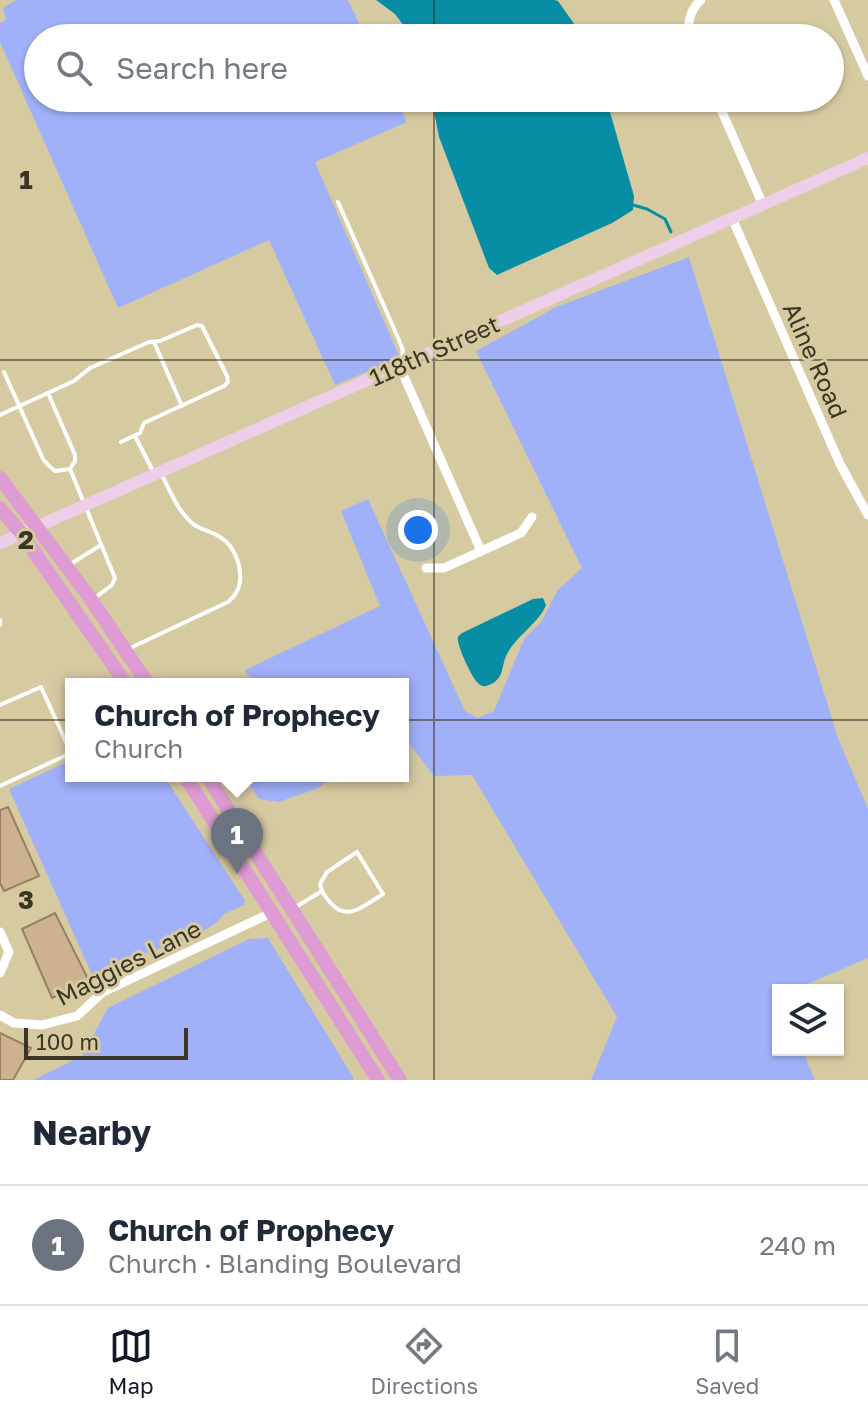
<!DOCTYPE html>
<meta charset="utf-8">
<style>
:root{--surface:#fff;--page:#f2f2f3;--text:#1f2937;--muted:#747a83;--line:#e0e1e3;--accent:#111827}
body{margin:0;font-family:"Golos Text",sans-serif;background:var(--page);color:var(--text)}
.controls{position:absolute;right:24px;bottom:24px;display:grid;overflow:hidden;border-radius:0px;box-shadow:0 2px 6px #0004}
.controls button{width:72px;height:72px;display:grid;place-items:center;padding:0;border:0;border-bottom:2px solid var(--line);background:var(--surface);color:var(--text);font:40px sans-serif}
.scale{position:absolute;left:24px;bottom:20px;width:164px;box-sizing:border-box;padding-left:8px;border:4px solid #3a3524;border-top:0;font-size:22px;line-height:28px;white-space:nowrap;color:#3a3524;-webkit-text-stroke:6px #d6caa1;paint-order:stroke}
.you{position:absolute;left:418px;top:530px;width:28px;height:28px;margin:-20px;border:6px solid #fff;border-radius:50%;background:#1a73e8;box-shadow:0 0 0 12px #1a73e833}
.badge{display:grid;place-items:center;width:52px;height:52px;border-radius:50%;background:var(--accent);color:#fff;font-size:26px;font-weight:700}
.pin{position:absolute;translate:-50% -66px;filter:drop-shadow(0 2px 4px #0008)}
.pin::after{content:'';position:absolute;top:42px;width:28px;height:24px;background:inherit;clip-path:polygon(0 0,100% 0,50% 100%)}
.popup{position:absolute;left:65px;top:678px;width:344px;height:104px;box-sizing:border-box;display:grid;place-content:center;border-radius:0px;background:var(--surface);filter:drop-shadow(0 2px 6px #0005);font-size:26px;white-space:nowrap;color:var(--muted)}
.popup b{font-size:30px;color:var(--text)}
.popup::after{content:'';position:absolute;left:50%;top:100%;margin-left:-16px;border:16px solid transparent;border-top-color:var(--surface)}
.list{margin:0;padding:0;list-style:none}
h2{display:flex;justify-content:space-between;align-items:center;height:104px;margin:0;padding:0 32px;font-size:34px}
h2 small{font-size:26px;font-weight:400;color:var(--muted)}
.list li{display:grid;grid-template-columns:52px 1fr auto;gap:24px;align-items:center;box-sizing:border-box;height:120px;padding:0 32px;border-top:2px solid var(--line)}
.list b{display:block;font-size:30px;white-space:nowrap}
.list p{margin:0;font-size:26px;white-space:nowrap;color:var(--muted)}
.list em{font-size:26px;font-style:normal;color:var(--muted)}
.icon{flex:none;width:44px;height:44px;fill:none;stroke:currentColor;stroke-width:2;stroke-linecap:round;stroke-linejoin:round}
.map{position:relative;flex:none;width:868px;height:1080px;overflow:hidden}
.search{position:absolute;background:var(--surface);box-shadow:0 2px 6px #0004;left:24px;right:24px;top:24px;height:88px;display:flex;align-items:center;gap:20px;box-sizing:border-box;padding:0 28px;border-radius:44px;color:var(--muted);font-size:30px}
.sheet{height:224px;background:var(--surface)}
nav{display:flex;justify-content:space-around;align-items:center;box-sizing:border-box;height:112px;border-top:2px solid var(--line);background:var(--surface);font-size:22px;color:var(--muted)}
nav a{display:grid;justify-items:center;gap:4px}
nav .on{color:var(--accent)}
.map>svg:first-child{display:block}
.green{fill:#a1b1f9}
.water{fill:#088ea4}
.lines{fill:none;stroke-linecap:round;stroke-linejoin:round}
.stream{stroke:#088ea4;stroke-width:3}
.building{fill:#ccb28f;stroke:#99805e;stroke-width:2}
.lane{stroke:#fff;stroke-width:4}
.street{stroke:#fff;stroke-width:9}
.secondary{stroke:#efceea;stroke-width:12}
.primary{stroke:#df9cd4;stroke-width:14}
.grid{fill:none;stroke:#3a3524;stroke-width:2;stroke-opacity:0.55}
.labels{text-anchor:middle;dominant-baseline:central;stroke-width:6;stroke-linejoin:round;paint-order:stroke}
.street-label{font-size:24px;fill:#3a3524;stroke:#d6caa1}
.grid-label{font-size:26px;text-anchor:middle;font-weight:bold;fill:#3a3524;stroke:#d6caa1;stroke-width:6;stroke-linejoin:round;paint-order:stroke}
</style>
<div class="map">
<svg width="868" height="1080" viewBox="0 0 868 1080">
<rect width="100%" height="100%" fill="#d6caa1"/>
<g class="green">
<polygon points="16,0 348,0 366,38 38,38 38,98 395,98 407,122 315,162 400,358 335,385 269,240 118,308 0,42 0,23 6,20 3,8"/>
<polygon points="689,257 838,738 868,809 868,958 793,990 778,990 778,1050 802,1050 815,1080 591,1080 617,1017 472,775 434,776 407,741 403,742 403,684 254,684 245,670 380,606 341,511 368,499 465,711 478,718 494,711 524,639 542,621 557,591 582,568 476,351 556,307"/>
<polygon points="71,760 71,776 164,776 245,901 244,905 224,914 217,922 190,940 180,944 153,950 93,977 9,789"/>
<polygon points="244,776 333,776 318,788 279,802 259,799"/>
<polygon points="268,938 353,1077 353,1080 33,1080 82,1056 108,1008 249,939"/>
</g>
<g class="water">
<polygon points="376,0 555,0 558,1 575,25 582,38 413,38 395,14"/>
<polygon points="435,98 606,98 634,196 633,210 612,223 497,275 489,268 439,137 434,111"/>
<path d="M543 598 546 605C539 623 517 635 507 654 501 665 505 679 489 685 484 687 482 687 478 683 472 678 456 644 458 637 459 635 461 634 462 633L533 599Z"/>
</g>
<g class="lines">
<polyline class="stream" points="633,205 647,209 665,219 671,232"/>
</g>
<g class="building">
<polygon points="8,807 39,876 4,891 0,883 0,810"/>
<polygon points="55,913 89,981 52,998 22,929"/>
<polygon points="0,1033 31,1048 13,1080 0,1080"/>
</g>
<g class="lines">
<g class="lane">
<polyline points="338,202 399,340 403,351 400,363"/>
<polyline points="154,342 182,406"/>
<polyline points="4,372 43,459 49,466 55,471 70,469"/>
<polyline points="48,393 75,455 75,461 70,469 115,578 112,585 96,597"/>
<polyline points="0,415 74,381 90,368 149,342 160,341 197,325 202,326 227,376 228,382 224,386 144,423 140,433 121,442"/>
<polyline points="135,436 154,473"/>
<polyline points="69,565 101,545"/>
<polyline points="0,620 0,625"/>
<path d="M128 649 228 602C231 599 234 597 236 593 246 576 237 547 220 537 211 531 200 530 192 523 178 511 170 491 162 475"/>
<polyline points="0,705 41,687 71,753"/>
<polyline points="0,786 71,753"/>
<path d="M294 908 322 891C342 925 356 911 383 894L357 852 327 872 320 884 322 891"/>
</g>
<g class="street">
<polyline points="834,0 868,76"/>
<path d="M689 38C688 22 689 11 701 0"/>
<polyline points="716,98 763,205"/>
<polyline points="732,218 840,464 868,515"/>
<polyline points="399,365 481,551"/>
<polyline points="426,568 444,568 521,533 532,517"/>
<polyline points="0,932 9,952 0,973"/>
<polyline points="0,1015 14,1023 42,1025 77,1016 103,992 271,913"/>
</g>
<polyline class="secondary" points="0,543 868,158"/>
<g class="primary">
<polyline points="0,478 88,595 148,684"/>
<polyline points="0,508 21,533 126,684"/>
<polyline points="185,776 378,1080"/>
<polyline points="207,776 400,1080"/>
</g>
</g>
<path class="grid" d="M434 0V38M434 98V1080M0 360H868M0 720H868"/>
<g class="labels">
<g class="street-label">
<text transform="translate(434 350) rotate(-24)">118th Street</text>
<text transform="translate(816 360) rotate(66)">Aline Road</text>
<text transform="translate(128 962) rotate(-27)">Maggies Lane</text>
</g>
</g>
<g class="grid-label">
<text x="26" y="189">1</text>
<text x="26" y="549">2</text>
<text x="26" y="909">3</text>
</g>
</svg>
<div class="controls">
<button><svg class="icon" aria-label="layers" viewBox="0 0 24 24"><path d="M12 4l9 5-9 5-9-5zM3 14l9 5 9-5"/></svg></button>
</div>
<div class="scale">100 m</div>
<div class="you"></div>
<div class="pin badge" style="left:237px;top:874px;background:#6b7280">1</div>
<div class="popup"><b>Church of Prophecy</b>Church</div>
<div class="search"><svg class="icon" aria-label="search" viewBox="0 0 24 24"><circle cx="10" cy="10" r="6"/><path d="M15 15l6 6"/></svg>Search here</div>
</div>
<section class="sheet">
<h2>Nearby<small></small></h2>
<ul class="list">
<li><span class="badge" style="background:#6b7280">1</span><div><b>Church of Prophecy</b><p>Church · Blanding Boulevard</p></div><em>240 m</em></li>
</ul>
</section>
<nav>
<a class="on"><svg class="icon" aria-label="map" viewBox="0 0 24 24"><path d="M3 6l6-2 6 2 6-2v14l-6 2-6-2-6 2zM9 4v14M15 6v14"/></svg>Map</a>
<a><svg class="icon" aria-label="directions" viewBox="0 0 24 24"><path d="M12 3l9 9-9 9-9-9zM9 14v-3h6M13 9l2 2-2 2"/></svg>Directions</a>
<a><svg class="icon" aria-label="saved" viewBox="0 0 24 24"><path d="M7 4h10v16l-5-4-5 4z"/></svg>Saved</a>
</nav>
